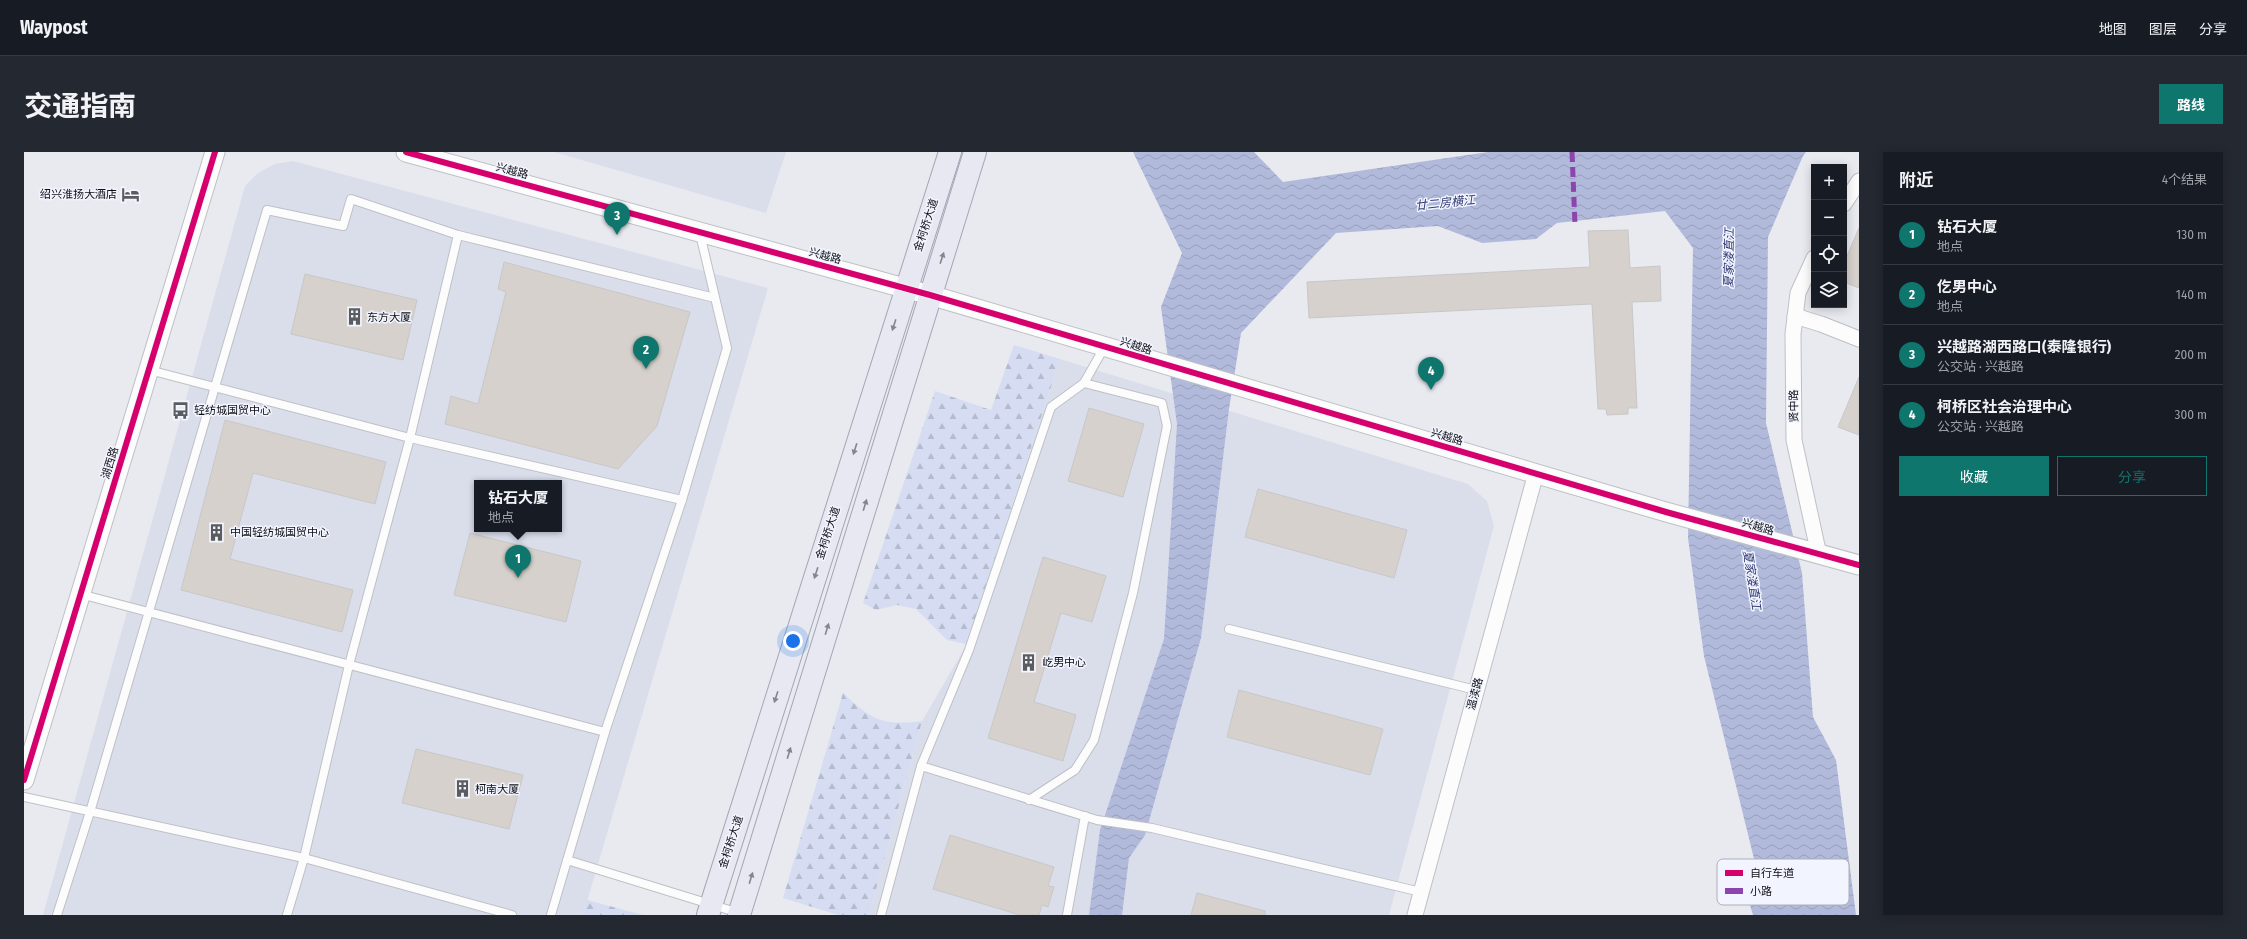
<!DOCTYPE html>
<html lang="zh">
<meta charset="utf-8">
<style>
:root{--surface:#171b24;--page:#242831;--text:#f1f3f6;--muted:#9ea1a6;--line:#363941;--accent:#0f766e}
body{margin:0;font-family:"Fira Sans Condensed","Noto Sans SC",sans-serif;background:var(--page);color:var(--text)}
.controls{position:absolute;right:12px;top:12px;display:grid;overflow:hidden;border-radius:0px;box-shadow:0 2px 10px #0003}
.controls button{width:36px;height:36px;display:grid;place-items:center;padding:0;border:0;border-bottom:1px solid var(--line);background:var(--surface);color:var(--text);font:20px sans-serif}
.you{position:absolute;left:769px;top:489px;width:14px;height:14px;margin:-10px;border:3px solid #fff;border-radius:50%;background:#1a73e8;box-shadow:0 0 0 6px #1a73e833}
.badge{display:grid;place-items:center;width:26px;height:26px;border-radius:50%;background:var(--accent);color:#fff;font-size:13px;font-weight:700}
.pin{position:absolute;translate:-50% -33px;filter:drop-shadow(0 1px 2px #0008)}
.pin::after{content:'';position:absolute;top:21px;width:14px;height:12px;background:inherit;clip-path:polygon(0 0,100% 0,50% 100%)}
.popup{position:absolute;left:450px;top:328px;width:88px;height:52px;box-sizing:border-box;display:grid;place-content:center;border-radius:0px;background:var(--surface);filter:drop-shadow(0 1px 3px #0005);font-size:13px;white-space:nowrap;color:var(--muted)}
.popup b{font-size:15px;color:var(--text)}
.popup::after{content:'';position:absolute;left:50%;top:100%;margin-left:-8px;border:8px solid transparent;border-top-color:var(--surface)}
.list{margin:0;padding:0;list-style:none}
h2{display:flex;justify-content:space-between;align-items:center;height:52px;margin:0;padding:0 16px;font-size:17px}
h2 small{font-size:13px;font-weight:400;color:var(--muted)}
.list li{display:grid;grid-template-columns:26px 1fr auto;gap:12px;align-items:center;box-sizing:border-box;height:60px;padding:0 16px;border-top:1px solid var(--line)}
.list b{display:block;font-size:15px;white-space:nowrap}
.list p{margin:0;font-size:13px;white-space:nowrap;color:var(--muted)}
.list em{font-size:13px;font-style:normal;color:var(--muted)}
.actions{display:flex;gap:8px;padding:12px 16px}
.actions a{flex:1;padding:9px 0;border:1px solid var(--accent);border-radius:0px;text-align:center;font-size:14px;color:var(--accent)}
.actions .main{background:var(--accent);color:#fff}
.icon{flex:none;width:22px;height:22px;fill:none;stroke:currentColor;stroke-width:2;stroke-linecap:round;stroke-linejoin:round}
.map{position:relative;flex:none;width:1835px;height:763px;overflow:hidden;border-radius:0px}
header{display:flex;align-items:center;gap:24px;box-sizing:border-box;height:56px;padding:0 20px;background:var(--surface);border-bottom:1px solid var(--line)}
header strong{font-size:19px}
nav{display:flex;gap:22px;margin-inline-start:auto;font-size:14px}
.intro{display:flex;align-items:center;justify-content:space-between;box-sizing:border-box;height:96px;padding:0 24px}
h1{margin:0;font-size:28px}
.button{padding:10px 18px;border-radius:0px;background:var(--accent);color:#fff;font-size:14px;font-weight:700}
main{display:flex;gap:24px;padding:0 24px}
aside{flex:1;background:var(--surface);border-radius:0px;box-shadow:0 2px 10px #0003}
.map>svg:first-child{display:block}
.built{fill:#dadeeb;fill-rule:evenodd}
.forest{fill:url(#forest-firs)}
.water{fill:url(#water-waves)}
.building{fill:#d6d1cc;stroke:#c8c7c8}
.lines{fill:none;stroke-linecap:round;stroke-linejoin:round}
.service-casing{stroke:#bfc0c5;stroke-width:10}
.minor-casing{stroke:#bfc0c5;stroke-width:17}
.tertiary-casing{stroke:#bfc0c5;stroke-width:21}
.primary-casing{stroke:#a3a6b6;stroke-width:24}
.service{stroke:#fcfcfd;stroke-width:8}
.minor{stroke:#fcfcfd;stroke-width:15}
.tertiary{stroke:#fcfcfd;stroke-width:19}
.primary{stroke:#e7e8f1;stroke-width:22}
.quiet{stroke:#8e44ad;stroke-width:5;stroke-dasharray:10 5;stroke-linecap:butt}
.cycleway-casing{stroke:#f2f5ff;stroke-width:8}
.cycleway{stroke:#d6006c;stroke-width:6}
.oneway{fill:#85868d}
.labels{text-anchor:middle;dominant-baseline:central;stroke-width:3;stroke-linejoin:round;paint-order:stroke}
.street-label{font-size:11px;fill:#0e0f13;stroke:#f2f5ff}
.poi-label{font-size:11px;fill:#0e0f13;stroke:#f2f5ff;text-anchor:start}
.water-label{font-size:12px;font-style:italic;fill:#303a72;stroke:#f2f5ff}
.key{fill:#f2f5ff;stroke:#aeb0b8;stroke-width:1}
.key-label{font-size:11px;fill:#0e0f13}
</style>
<header>
<strong>Waypost</strong>
<nav><a>地图</a><a>图层</a><a>分享</a></nav>
</header>
<div class="intro"><h1>交通指南</h1><a class="button">路线</a></div>
<main>
<div class="map">
<svg width="1835" height="763" viewBox="0 0 1835 763">
<defs>
<pattern id="forest-firs" width="22" height="20" patternUnits="userSpaceOnUse"><rect width="22" height="20" fill="#d6dcf2"/><path d="M5 1l3.5 6h-7zM16 11l3.5 6h-7z" fill="#b6bccf"/></pattern>
<pattern id="water-waves" width="16" height="10" patternUnits="userSpaceOnUse"><rect width="16" height="10" fill="#b1badb"/><path d="M0 5q4-4 8 0t8 0" fill="none" stroke="#979fbb"/></pattern>
</defs>
<rect width="100%" height="100%" fill="#e8eaf0"/>
<g class="built">
<polygon points="530,0 762,0 742,61"/>
<path d="M269 9 744 136 559 763H19L221 34 234 21 251 12ZM453 331H535V377H453Z"/>
<polygon points="1036,207 1444,332 1463,349 1470,374 1365,763 845,763 898,569 943,492"/>
</g>
<g class="forest">
<polygon points="990,193 1036,207 943,492 923,488 892,457 873,453 852,458 839,451 911,239 967,258"/>
<path d="M819 541C848 568 858 574 898 569L845 763H814L759 746Z"/>
<polygon points="563,748 619,763 559,763"/>
</g>
<polygon class="water" points="1109,0 1230,0 1259,30 1464,0 1782,0 1779,4 1744,85 1742,271 1778,421 1789,565 1812,608 1832,763 1729,763 1725,750 1736,731 1680,504 1664,386 1669,96 1641,59 1533,71 1512,87 1458,91 1414,74 1312,81 1217,181 1205,257 1177,486 1121,683 1105,706 1098,763 1065,763 1076,678 1140,487 1153,272 1137,155 1158,101"/>
<g class="building">
<polygon points="1835,76 1835,136 1820,130 1820,111"/>
<polygon points="1604,78 1606,116 1636,114 1637,149 1608,150 1613,256 1604,256 1604,262 1583,263 1582,257 1574,257 1568,152 1285,166 1283,130 1566,115 1564,79"/>
<polygon points="480,110 666,160 633,274 594,317 421,272 427,244 454,252 482,140 474,137"/>
<polygon points="281,122 393,148 379,208 267,182"/>
<polygon points="1835,225 1835,283 1814,275"/>
<polygon points="1065,256 1120,272 1099,345 1044,329"/>
<polygon points="201,268 362,310 351,352 229,321 206,407 329,438 318,480 157,438"/>
<polygon points="1234,337 1383,378 1370,426 1221,385"/>
<polygon points="446,381 557,409 542,470 430,443"/>
<polygon points="1019,405 1082,424 1068,470 1037,461 1010,550 1052,563 1039,609 964,586"/>
<polygon points="1215,538 1359,577 1346,623 1203,585"/>
<polygon points="392,597 499,623 485,677 378,651"/>
<polygon points="926,683 1030,715 1024,734 1030,735 1024,755 1018,753 1015,763 996,763 909,737"/>
<polygon points="1173,741 1241,759 1241,763 1167,763"/>
</g>
<g class="lines">
<defs>
<g id="service">
<polyline points="125,218 386,286 658,348"/>
<polyline points="56,442 581,580"/>
<polyline points="1205,477 1452,538"/>
<polyline points="897,614 1073,668 1128,676 1397,740"/>
<polyline points="0,645 280,706 488,763"/>
<polyline points="1005,648 1051,618 1070,588 1109,441 1143,274 1138,251 1060,231"/>
<polyline points="543,708 715,761"/>
<polyline points="33,763 66,660 243,58 319,74 327,47 434,83 691,146"/>
<polyline points="263,763 280,706 325,513 386,286 434,83"/>
<polyline points="527,763 581,580 658,348 703,196 676,82"/>
<polyline points="857,763 897,614 945,498 1027,255 1060,231 1081,194"/>
<polyline points="1043,763 1061,664"/>
</g>
<g id="minor">
<polyline points="1820,52 1835,29"/>
<polyline points="1790,106 1774,141 1769,182 1770,288 1795,403"/>
<polyline points="1771,164 1797,172 1835,187"/>
<polyline points="1391,763 1512,321"/>
</g>
<g id="tertiary">
<polyline points="382,0 906,143 1642,360 1835,413"/>
<polyline points="0,628 191,0"/>
</g>
<g id="primary">
<polyline points="684,763 926,0"/>
<polyline points="715,763 951,0"/>
</g>
</defs>
<use href="#service" class="service-casing"/>
<use href="#minor" class="minor-casing"/>
<use href="#tertiary" class="tertiary-casing"/>
<use href="#primary" class="primary-casing"/>
<use href="#service" class="service"/>
<use href="#minor" class="minor"/>
<use href="#tertiary" class="tertiary"/>
<use href="#primary" class="primary"/>
<polyline class="quiet" points="1548,0 1551,73"/>
<defs>
<g id="cycleway">
<polyline points="382,0 906,143 1642,360 1835,413"/>
<polyline points="0,628 191,0"/>
</g>
</defs>
<use href="#cycleway" class="cycleway-casing"/>
<use href="#cycleway" class="cycleway"/>
</g>
<defs><path id="oneway-solid" d="M-6-.8H1V-3.2L6.5 0L1 3.2V.8H-6Z"/></defs>
<g class="oneway">
<use href="#oneway-solid" transform="translate(918 106) rotate(-72)"/>
<use href="#oneway-solid" transform="translate(870 173) rotate(108)"/>
<use href="#oneway-solid" transform="translate(831 297) rotate(108)"/>
<use href="#oneway-solid" transform="translate(841 353) rotate(-73)"/>
<use href="#oneway-solid" transform="translate(792 421) rotate(108)"/>
<use href="#oneway-solid" transform="translate(803 477) rotate(-73)"/>
<use href="#oneway-solid" transform="translate(752 545) rotate(108)"/>
<use href="#oneway-solid" transform="translate(765 601) rotate(-73)"/>
<use href="#oneway-solid" transform="translate(727 726) rotate(-73)"/>
</g>
<defs>
<symbol id="hotel-bare" viewBox="-9 -9 18 18"><path d="M-6-4.5h1.5V1H6V5H4.5V3h-9V5H-6ZM-4 0a1.8 1.8 0 1 1 3.6 0ZM.5 0V-2.5h3Q6-2.5 6 0Z" fill="#5a5c60" stroke="#f2f5ff" stroke-width="2.5" paint-order="stroke"/></symbol>
<symbol id="building-bare" viewBox="-9 -9 18 18"><path d="M-4-6H4V6H1V3H-1V6H-4ZM-2.5-4.3h1.7v1.8h-1.7ZM.8-4.3h1.7v1.8H.8ZM-2.5-1h1.7V.8h-1.7ZM.8-1h1.7V.8H.8Z" fill="#5a5c60" stroke="#f2f5ff" stroke-width="2.5" paint-order="stroke"/></symbol>
<symbol id="bus-bare" viewBox="-9 -9 18 18"><path d="M-5-6H5V4H4V6H2V4H-2V6H-4V4H-5ZM-3.5-4V0h7V-4ZM-3.5 1.2v1.5H-2V1.2ZM2 1.2v1.5H3.5V1.2Z" fill="#5a5c60" stroke="#f2f5ff" stroke-width="2.5" paint-order="stroke"/></symbol>
</defs>
<g fill-rule="evenodd">
<use href="#hotel-bare" x="94" y="30" width="25" height="25"/>
<use href="#building-bare" x="318" y="152" width="25" height="25"/>
<use href="#bus-bare" x="144" y="246" width="25" height="25"/>
<use href="#building-bare" x="180" y="368" width="25" height="25"/>
<use href="#building-bare" x="992" y="498" width="25" height="25"/>
<use href="#building-bare" x="426" y="624" width="25" height="25"/>
</g>
<g class="labels">
<g class="street-label">
<text transform="translate(488 19) rotate(15)">兴越路</text>
<text transform="translate(902 73) rotate(-72)">金柯桥大道</text>
<text transform="translate(801 104) rotate(15)">兴越路</text>
<text transform="translate(1112 194) rotate(18)">兴越路</text>
<text transform="translate(1770 254) rotate(-91)">贤中路</text>
<text transform="translate(1423 285) rotate(16)">兴越路</text>
<text transform="translate(86 311) rotate(-73)">湖西路</text>
<text transform="translate(1734 375) rotate(16)">兴越路</text>
<text transform="translate(804 381) rotate(-72)">金柯桥大道</text>
<text transform="translate(1451 542) rotate(-75)">温渎路</text>
<text transform="translate(707 690) rotate(-72)">金柯桥大道</text>
</g>
<g class="poi-label">
<text x="93" y="42" text-anchor="end">绍兴淮扬大酒店</text>
<text x="343" y="165">东方大厦</text>
<text x="170" y="258">轻纺城国贸中心</text>
<text x="206" y="380">中国轻纺城国贸中心</text>
<text x="1018" y="510">屹男中心</text>
<text x="451" y="637">柯南大厦</text>
</g>
<g class="water-label">
<text transform="translate(1421 51) rotate(-6)">廿二房横江</text>
<text transform="translate(1705 106) rotate(-89)">夏家溇直江</text>
<text transform="translate(1728 428) rotate(81)">夏家溇直江</text>
</g>
</g>
<rect x="1693" y="707" width="132" height="46" rx="6" class="key"/>
<rect x="1701" y="718" width="18" height="6" fill="#d6006c"/>
<rect x="1701" y="736" width="18" height="6" fill="#8e44ad"/>
<g class="key-label">
<text x="1726" y="725">自行车道</text>
<text x="1726" y="743">小路</text>
</g>
</svg>
<div class="controls">
<button>+</button>
<button>−</button>
<button><svg class="icon" aria-label="locate" viewBox="0 0 24 24"><circle cx="12" cy="12" r="6"/><path d="M12 2v4M12 18v4M2 12h4M18 12h4"/></svg></button>
<button><svg class="icon" aria-label="layers" viewBox="0 0 24 24"><path d="M12 4l9 5-9 5-9-5zM3 14l9 5 9-5"/></svg></button>
</div>
<div class="you"></div>
<div class="pin badge" style="left:494px;top:426px">1</div>
<div class="popup"><b>钻石大厦</b>地点</div>
<div class="pin badge" style="left:622px;top:217px">2</div>
<div class="pin badge" style="left:593px;top:83px">3</div>
<div class="pin badge" style="left:1407px;top:238px">4</div>
</div>
<aside>
<h2>附近<small>4个结果</small></h2>
<ul class="list">
<li><span class="badge">1</span><div><b>钻石大厦</b><p>地点</p></div><em>130 m</em></li>
<li><span class="badge">2</span><div><b>仡男中心</b><p>地点</p></div><em>140 m</em></li>
<li><span class="badge">3</span><div><b>兴越路湖西路口(泰隆银行)</b><p>公交站 · 兴越路</p></div><em>200 m</em></li>
<li><span class="badge">4</span><div><b>柯桥区社会治理中心</b><p>公交站 · 兴越路</p></div><em>300 m</em></li>
</ul>
<div class="actions"><a class="main">收藏</a><a>分享</a></div>
</aside>
</main>
